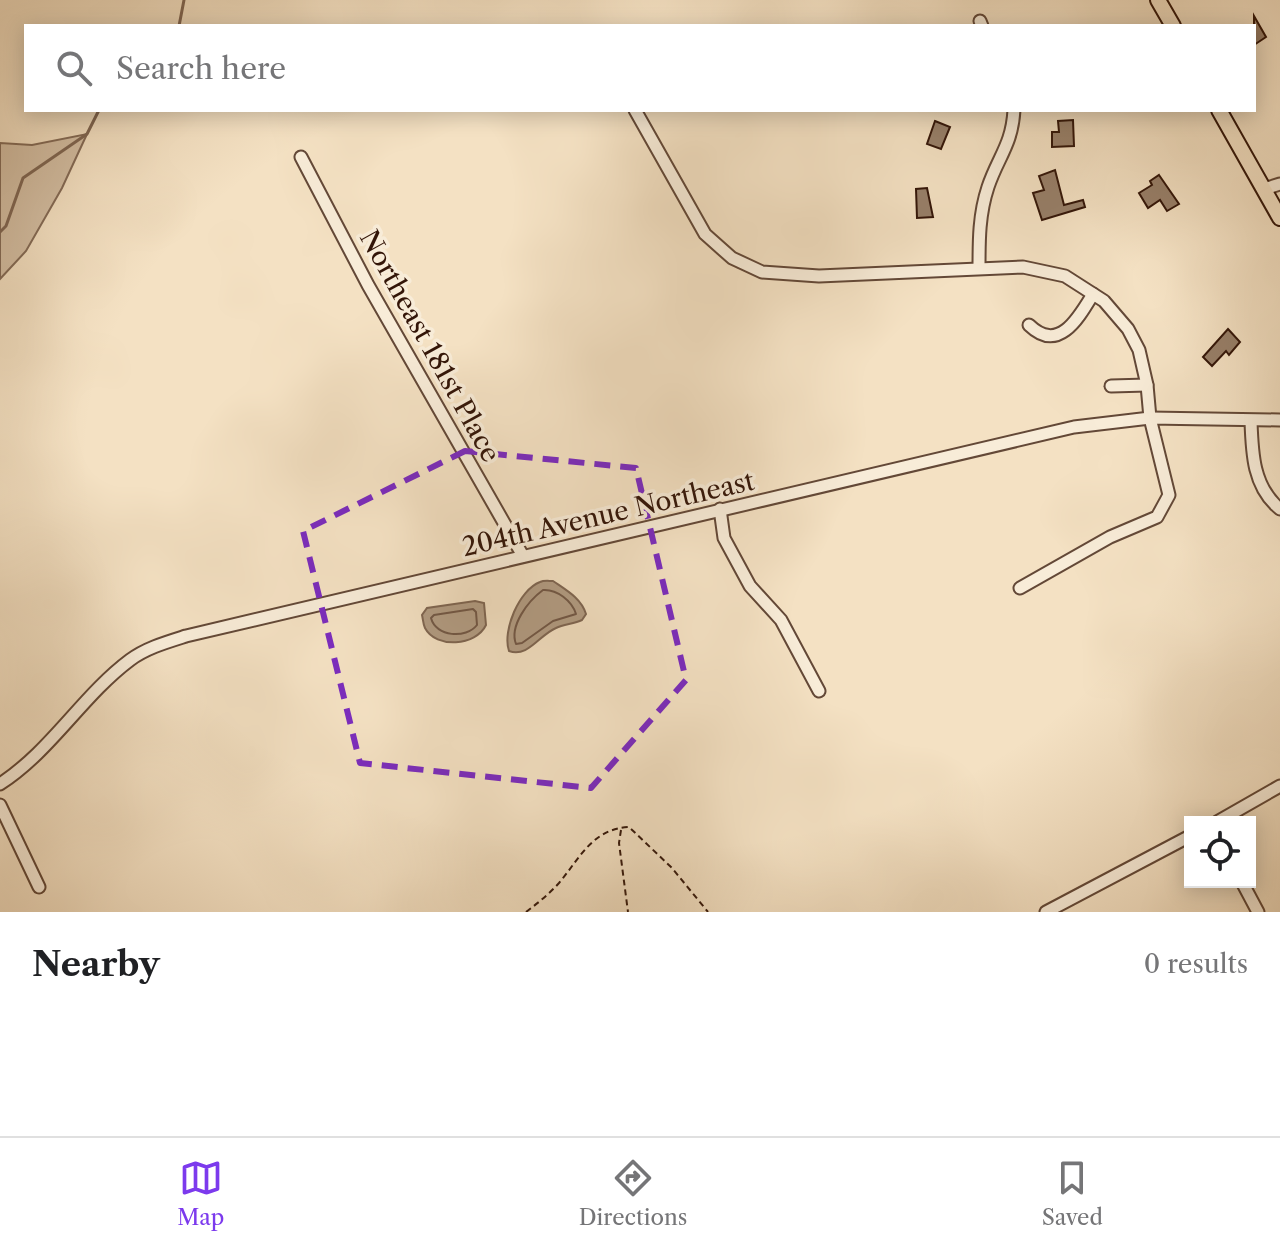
<!DOCTYPE html>
<style>
:root{--surface:#fff;--page:#f6f6f6;--text:#202124;--muted:#757577;--line:#e0e0e0;--accent:#7c3aed}
body{margin:0;font-family:"Libre Caslon Text",serif;background:var(--page);color:var(--text)}
.controls{position:absolute;right:24px;bottom:24px;display:grid;overflow:hidden;border-radius:0px;box-shadow:0 4px 20px #0003}
.controls button{width:72px;height:72px;display:grid;place-items:center;padding:0;border:0;border-bottom:2px solid var(--line);background:var(--surface);color:var(--text);font:40px sans-serif}
.list{margin:0;padding:0;list-style:none}
h2{display:flex;justify-content:space-between;align-items:center;height:104px;margin:0;padding:0 32px;font-size:34px}
h2 small{font-size:26px;font-weight:400;color:var(--muted)}
.icon{flex:none;width:44px;height:44px;fill:none;stroke:currentColor;stroke-width:2;stroke-linecap:round;stroke-linejoin:round}
.map{position:relative;flex:none;width:1280px;height:912px;overflow:hidden}
.search{position:absolute;background:var(--surface);box-shadow:0 4px 20px #0003;left:24px;right:24px;top:24px;height:88px;display:flex;align-items:center;gap:20px;box-sizing:border-box;padding:0 28px;border-radius:0px;color:var(--muted);font-size:30px}
.sheet{height:224px;background:var(--surface)}
nav{display:flex;justify-content:space-around;align-items:center;box-sizing:border-box;height:112px;border-top:2px solid var(--line);background:var(--surface);font-size:22px;color:var(--muted)}
nav a{display:grid;justify-items:center;gap:4px}
nav .on{color:var(--accent)}
.map>svg:first-child{display:block}
.green{fill:#d3bea3;stroke:#836a56;stroke-width:2}
.water{fill:#b29c83;stroke:#7f6652;stroke-width:2}
.lines{fill:none;stroke-linecap:round;stroke-linejoin:round}
.shore{stroke:#725846;stroke-width:2}
.stream{stroke:#7f6652;stroke-width:3}
.building{fill:#977f69;stroke:#331508;stroke-width:2}
.minor-casing{stroke:#634837;stroke-width:15}
.major-casing{stroke:#331508;stroke-width:18}
.path{stroke:#331508;stroke-width:2;stroke-dasharray:6 4;stroke-linecap:butt}
.minor{stroke:#f8ecd8;stroke-width:11}
.major{stroke:#f4e1c3;stroke-width:14}
.marked{fill:none;stroke:#7b2cbf;stroke-width:6;stroke-dasharray:16 10;stroke-linejoin:round}
.labels{text-anchor:middle;dominant-baseline:central;stroke-width:7;stroke-linejoin:round;paint-order:stroke}
.street-label{font-size:26px;fill:#331508;stroke:#f8ecd8}
</style>
<div class="map">
<svg width="1280" height="912" viewBox="0 0 1280 912">
<rect width="100%" height="100%" fill="#f4e1c3"/>
<filter id="stains"><feTurbulence type="fractalNoise" baseFrequency=".0025" numOctaves="4"/><feColorMatrix values="0 0 0 0 .2 0 0 0 0 .09 0 0 0 0 .02 0 0 0 .5 -.17"/></filter>
<radialGradient id="worn" r=".72"><stop offset=".6" stop-color="#630" stop-opacity="0"/><stop offset="1" stop-color="#630" stop-opacity=".3"/></radialGradient>
<polygon class="green" points="87,134 62,188 26,251 0,279 0,143 32,145"/>
<g class="water">
<path d="M553 581C566 590 581 598 586 614L582 620C574 624 564 624 556 628 539 635 528 658 509 651 502 631 519 590 540 582 544 580 549 581 553 581Z"/>
<path d="M475 601 484 603 486 625C476 646 436 649 425 628 423 624 423 619 422 615L427 608Z"/>
</g>
<g class="lines">
<g class="shore">
<path d="M543 590C557 589 572 601 576 614L553 621 522 643 516 644C509 626 528 601 543 590Z"/>
<path d="M473 609 476 612 477 625C466 639 436 637 431 618L434 615Z"/>
</g>
<g class="stream">
<polyline points="179,26 184,0"/>
<polyline points="0,232 6,226 23,178 87,134 99,110"/>
</g>
</g>
<g class="building">
<polygon points="1254,16 1266,37 1254,45"/>
<polygon points="1073,120 1074,146 1052,147 1052,132 1059,132 1058,121"/>
<polygon points="935,121 950,127 941,149 927,144"/>
<polygon points="1055,170 1064,205 1083,200 1085,207 1042,220 1033,193 1044,190 1039,176"/>
<polygon points="1159,175 1179,204 1167,211 1160,200 1148,208 1139,193 1152,185 1150,181"/>
<polygon points="927,188 933,217 917,218 916,189"/>
<polygon points="1228,329 1240,342 1229,355 1226,351 1212,366 1203,357"/>
</g>
<g class="lines">
<defs>
<g id="minor">
<polyline points="980,21 982,26"/>
<polyline points="635,110 705,234 732,258 762,272 819,276 1023,267 1065,276 1104,301 1128,329 1139,350 1147,385 1150,418 1169,495 1157,517 1110,537 1020,588"/>
<polyline points="301,157 368,285 523,556"/>
<polyline points="1264,189 1280,184"/>
<path d="M979 268C979 240 979 214 988 187 998 157 1012 145 1014 110"/>
<path d="M1029 325C1059 354 1079 317 1093 294"/>
<polyline points="1111,386 1147,385"/>
<path d="M1251 421C1252 453 1253 487 1280 509"/>
<polyline points="720,509 724,538 750,586 781,620 819,691"/>
<path d="M0 784C51 751 82 696 130 660 146 648 167 642 186 636L1074 427 1150 418 1280 420"/>
<polyline points="0,805 39,887"/>
<polyline points="1217,822 1280,786"/>
<polyline points="1242,882 1258,912"/>
<polyline points="1046,912 1190,836"/>
</g>
<g id="major">
<polyline points="1158,0 1173,26"/>
<polyline points="1219,110 1280,218"/>
</g>
</defs>
<use href="#minor" class="minor-casing"/>
<use href="#major" class="major-casing"/>
<g class="path">
<polyline points="621,830 619,843 628,912"/>
<path d="M526 912C538 903 549 894 559 883 580 858 592 829 629 827L672 868 708 912"/>
</g>
<use href="#minor" class="minor"/>
<use href="#major" class="major"/>
</g>
<path class="marked" d="M465 451 636 468 686 680 591 788 360 763 303 531Z"/>
<g class="labels">
<g class="street-label">
<text transform="translate(430 346) rotate(61)">Northeast 181st Place</text>
<text transform="translate(608 514) rotate(-13)">204th Avenue Northeast</text>
</g>
</g>
<rect width="100%" height="100%" filter="url(#stains)"/>
<rect width="100%" height="100%" fill="url(#worn)"/>
</svg>
<div class="controls">
<button><svg class="icon" aria-label="locate" viewBox="0 0 24 24"><circle cx="12" cy="12" r="6"/><path d="M12 2v4M12 18v4M2 12h4M18 12h4"/></svg></button>
</div>
<div class="search"><svg class="icon" aria-label="search" viewBox="0 0 24 24"><circle cx="10" cy="10" r="6"/><path d="M15 15l6 6"/></svg>Search here</div>
</div>
<section class="sheet">
<h2>Nearby<small>0 results</small></h2>
<ul class="list">
</ul>
</section>
<nav>
<a class="on"><svg class="icon" aria-label="map" viewBox="0 0 24 24"><path d="M3 6l6-2 6 2 6-2v14l-6 2-6-2-6 2zM9 4v14M15 6v14"/></svg>Map</a>
<a><svg class="icon" aria-label="directions" viewBox="0 0 24 24"><path d="M12 3l9 9-9 9-9-9zM9 14v-3h6M13 9l2 2-2 2"/></svg>Directions</a>
<a><svg class="icon" aria-label="saved" viewBox="0 0 24 24"><path d="M7 4h10v16l-5-4-5 4z"/></svg>Saved</a>
</nav>
